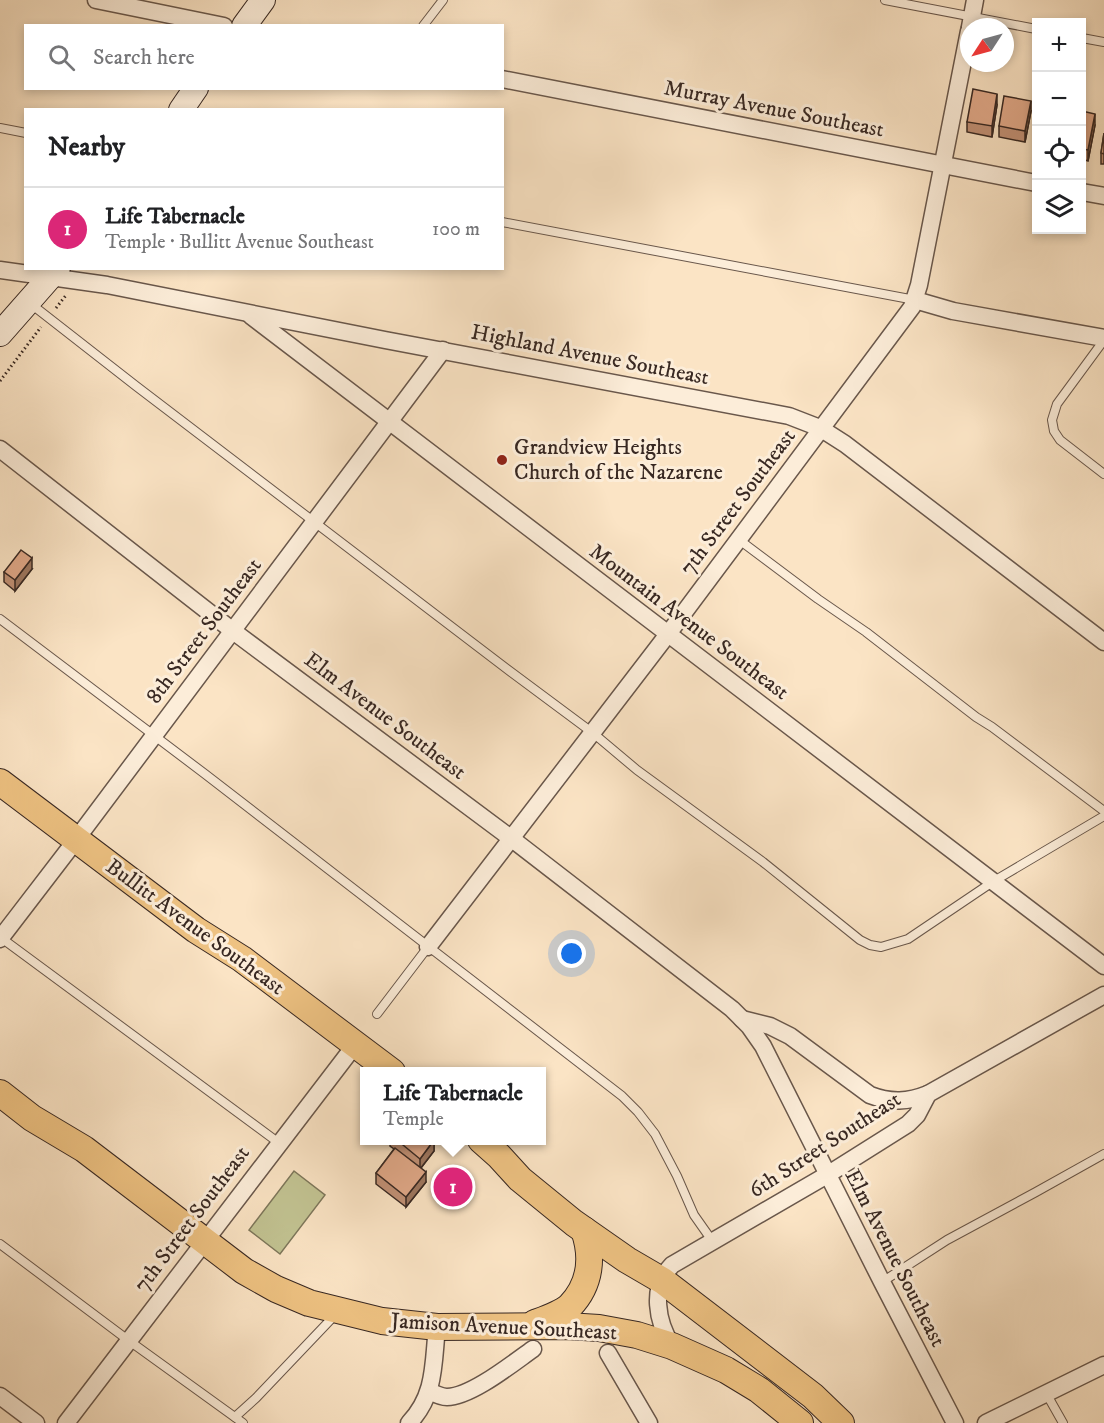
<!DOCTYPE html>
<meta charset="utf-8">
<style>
:root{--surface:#fff;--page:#f6f6f6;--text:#202124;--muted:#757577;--line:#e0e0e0;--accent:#db2777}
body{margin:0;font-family:"IM FELL DW Pica",serif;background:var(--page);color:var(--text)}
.controls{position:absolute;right:18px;top:18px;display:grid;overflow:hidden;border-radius:0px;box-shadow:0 3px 9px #0003}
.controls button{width:54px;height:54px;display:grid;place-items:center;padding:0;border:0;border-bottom:2px solid var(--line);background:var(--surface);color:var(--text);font:30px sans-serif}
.compass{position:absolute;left:960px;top:18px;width:54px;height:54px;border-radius:50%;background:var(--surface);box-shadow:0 3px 9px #0003;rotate:234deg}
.you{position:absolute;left:572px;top:954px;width:21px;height:21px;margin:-15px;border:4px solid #fff;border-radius:50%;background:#1a73e8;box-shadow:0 0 0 9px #1a73e833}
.badge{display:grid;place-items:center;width:39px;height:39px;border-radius:50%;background:var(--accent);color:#fff;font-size:20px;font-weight:700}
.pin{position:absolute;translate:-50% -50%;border:3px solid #fff;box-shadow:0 2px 6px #0006}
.popup{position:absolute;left:360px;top:1067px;width:186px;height:78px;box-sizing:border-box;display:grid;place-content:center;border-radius:0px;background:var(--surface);filter:drop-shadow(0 2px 4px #0005);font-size:20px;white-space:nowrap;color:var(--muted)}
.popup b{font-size:22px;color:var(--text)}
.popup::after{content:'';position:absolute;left:50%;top:100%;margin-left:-12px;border:12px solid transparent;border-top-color:var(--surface)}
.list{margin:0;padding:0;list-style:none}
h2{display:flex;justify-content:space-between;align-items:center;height:78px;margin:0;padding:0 24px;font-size:26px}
h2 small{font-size:20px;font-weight:400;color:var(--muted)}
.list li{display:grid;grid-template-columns:39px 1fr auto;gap:18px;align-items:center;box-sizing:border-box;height:84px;padding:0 24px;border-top:2px solid var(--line)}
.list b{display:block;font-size:22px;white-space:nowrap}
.list p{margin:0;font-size:20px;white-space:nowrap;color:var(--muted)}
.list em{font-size:20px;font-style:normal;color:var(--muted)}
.icon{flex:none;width:33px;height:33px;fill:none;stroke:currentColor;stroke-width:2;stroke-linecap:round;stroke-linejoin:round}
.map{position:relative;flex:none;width:1104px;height:1423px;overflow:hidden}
.search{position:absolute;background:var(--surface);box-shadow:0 3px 9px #0003;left:24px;top:24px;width:480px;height:66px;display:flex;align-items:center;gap:15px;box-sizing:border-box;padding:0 21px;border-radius:0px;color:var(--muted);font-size:22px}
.panel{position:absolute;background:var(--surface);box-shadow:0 3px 9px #0003;left:24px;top:108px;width:480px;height:162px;border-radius:0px}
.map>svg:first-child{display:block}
.green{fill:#c2c392;stroke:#7d765a;stroke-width:1.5}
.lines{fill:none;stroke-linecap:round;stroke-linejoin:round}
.lane-casing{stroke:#69574b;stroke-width:10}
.street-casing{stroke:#69574b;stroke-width:19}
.secondary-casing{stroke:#382822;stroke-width:26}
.primary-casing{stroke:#382822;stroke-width:28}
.path{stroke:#382822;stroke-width:3;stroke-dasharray:1.5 3;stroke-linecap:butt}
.lane{stroke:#fcedd9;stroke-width:8}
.street{stroke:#fcedd9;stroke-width:16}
.secondary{stroke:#fcedd9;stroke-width:24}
.primary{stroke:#eec282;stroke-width:26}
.wall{fill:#c19075;stroke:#382822;stroke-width:1.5}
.shaded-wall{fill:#9d765f;stroke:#382822;stroke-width:1.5}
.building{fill:#e0a888;stroke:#382822;stroke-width:1.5}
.poi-dot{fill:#8f2418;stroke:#fcedd9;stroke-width:2}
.labels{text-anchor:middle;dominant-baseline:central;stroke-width:6;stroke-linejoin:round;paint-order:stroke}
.street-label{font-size:22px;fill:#382822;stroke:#fcedd9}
.poi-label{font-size:22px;fill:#382822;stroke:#fcedd9;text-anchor:start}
</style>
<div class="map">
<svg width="1104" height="1423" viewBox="0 0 1104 1423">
<rect width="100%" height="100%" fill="#fbe4c5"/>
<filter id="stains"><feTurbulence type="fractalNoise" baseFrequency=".00333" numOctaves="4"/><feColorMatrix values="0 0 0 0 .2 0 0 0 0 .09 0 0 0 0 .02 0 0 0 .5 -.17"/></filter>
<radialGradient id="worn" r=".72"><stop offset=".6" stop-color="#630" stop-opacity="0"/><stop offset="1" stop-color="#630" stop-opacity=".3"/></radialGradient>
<polygon class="green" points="294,1171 325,1195 280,1254 249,1230"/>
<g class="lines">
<defs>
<g id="lane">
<polyline points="885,0 1036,29"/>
<polyline points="423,26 443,0"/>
<polyline points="1082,38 1104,42"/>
<polyline points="0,128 26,133"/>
<polyline points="502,222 915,300"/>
<polyline points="31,304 136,386 511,672 593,733 637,770 763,862 860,940 870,945 881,947 908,939 994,881 1104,816"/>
<polyline points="1104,340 1057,404 1052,420 1054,431 1060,440 1104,474"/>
<polyline points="738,539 818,599 866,632 976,717 992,727 1104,811"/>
<polyline points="0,619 205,774 622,1096 638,1112 655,1134 677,1176 694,1215 713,1242"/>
<polyline points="0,937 279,1143"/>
<polyline points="377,1014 428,947"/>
<polyline points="0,1244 128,1340 243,1423"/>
<polyline points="882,1282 947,1240 1036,1192 1104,1154"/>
<polyline points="1046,1393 1063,1423"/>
<polyline points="235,1417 256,1398 335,1315"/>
</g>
<g id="street">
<polyline points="96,0 224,26"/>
<polyline points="970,27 975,0"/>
<polyline points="502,79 1036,183"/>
<polyline points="1082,192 1104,196"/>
<polyline points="0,270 107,285 385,340 789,416 820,428 845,444 1104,642"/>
<polyline points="915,300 953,311 1104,338"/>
<polyline points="251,316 1104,966"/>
<polyline points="0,449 233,631 512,839 732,1009 749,1026 763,1046 882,1282 955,1423"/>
<polyline points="0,939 69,849 443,350"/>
<polyline points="428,947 668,634 912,307 919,285 969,31"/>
<path d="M742 1019 770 1026 790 1036 870 1095C891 1103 908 1102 928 1094"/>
<path d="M672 1346C657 1322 650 1287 672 1265L827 1175 908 1124 917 1115 928 1094 1104 995"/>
<polyline points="608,1353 649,1423"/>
<path d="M429 1391C435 1394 441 1397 447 1397 471 1397 513 1363 533 1349"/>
<polyline points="0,1396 36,1423"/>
<polyline points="66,1423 355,1045"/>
<path d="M409 1423C436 1395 433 1363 437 1327"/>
<polyline points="986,1423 1104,1365"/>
</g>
<g id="secondary">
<polyline points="244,26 263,0"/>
<polyline points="181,110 196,88"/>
<polyline points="0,334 58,268"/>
</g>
<g id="primary">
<polyline points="0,782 196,930 242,959 392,1072"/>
<polyline points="0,1093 32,1118 84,1149 244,1271 276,1289 309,1303 382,1321 437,1327 567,1326 599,1328 637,1335 672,1346 726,1370 759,1390 800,1423"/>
<polyline points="481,1140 499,1156 520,1179 574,1223 627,1260 663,1281 813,1396 841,1423"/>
<path d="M535 1323C546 1319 561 1314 570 1306 591 1284 593 1256 584 1230"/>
</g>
</defs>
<use href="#lane" class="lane-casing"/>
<use href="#street" class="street-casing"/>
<use href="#secondary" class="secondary-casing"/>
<use href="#primary" class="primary-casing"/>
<g class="path">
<polyline points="56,308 67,294"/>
<polyline points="0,381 41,327"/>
</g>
<use href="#lane" class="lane"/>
<use href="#street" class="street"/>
<use href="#secondary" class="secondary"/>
<use href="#primary" class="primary"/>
</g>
<g class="wall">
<polygon points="997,105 992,137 967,132 967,122"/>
<polygon points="1031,111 1025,142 999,137 999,126"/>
<polygon points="1082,111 1095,125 1088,161 1082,159"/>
<polygon points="1036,117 1036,145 1033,144 1033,134"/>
<polygon points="1104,133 1104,164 1101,164 1101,153"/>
<polygon points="32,569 15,591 4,582 4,572"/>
<polygon points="390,1140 434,1140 434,1151 421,1168 426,1182 406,1207 376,1184 376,1173 394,1149 390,1146"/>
</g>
<g class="shaded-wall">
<polygon points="997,94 997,105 992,137 992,126"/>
<polygon points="1031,101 1031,111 1025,142 1025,131"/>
<polygon points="1095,114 1095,125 1088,161 1088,150"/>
<polygon points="32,558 32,569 15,591 15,580"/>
<polygon points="434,1140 434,1151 420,1169 420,1159"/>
<polygon points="426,1172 426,1182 406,1207 406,1197"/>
</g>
<g class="building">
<polygon points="973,89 997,94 992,126 967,122"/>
<polygon points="1004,96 1031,101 1025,131 999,126"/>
<polygon points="1082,111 1095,114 1088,150 1082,149"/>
<polygon points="1036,117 1036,134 1033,134"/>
<polygon points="1104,133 1104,154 1101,153"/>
<polygon points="21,550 32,558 15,580 4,572"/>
<polygon points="397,1140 434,1140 420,1159"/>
<polygon points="395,1148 426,1172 406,1197 376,1173"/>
</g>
<circle class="poi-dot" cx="502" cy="460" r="6"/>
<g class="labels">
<g class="street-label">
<text transform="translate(774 109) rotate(11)">Murray Avenue Southeast</text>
<text transform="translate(590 355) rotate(11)">Highland Avenue Southeast</text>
<text transform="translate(738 502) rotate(-53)">7th Street Southeast</text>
<text transform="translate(689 622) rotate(37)">Mountain Avenue Southeast</text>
<text transform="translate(204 631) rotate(-53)">8th Street Southeast</text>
<text transform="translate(385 716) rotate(37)">Elm Avenue Southeast</text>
<text transform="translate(195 927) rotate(36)">Bullitt Avenue Southeast</text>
<text transform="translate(825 1145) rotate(-33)">6th Street Southeast</text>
<text transform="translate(192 1219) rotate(-53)">7th Street Southeast</text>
<text transform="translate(895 1258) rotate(63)">Elm Avenue Southeast</text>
<text transform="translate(504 1327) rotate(3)">Jamison Avenue Southeast</text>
</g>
<g class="poi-label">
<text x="514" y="447">Grandview Heights<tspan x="514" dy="25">Church of the Nazarene</tspan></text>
</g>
</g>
<rect width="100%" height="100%" filter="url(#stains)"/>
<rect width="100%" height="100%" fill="url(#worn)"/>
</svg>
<div class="controls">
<button>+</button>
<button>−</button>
<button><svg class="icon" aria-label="locate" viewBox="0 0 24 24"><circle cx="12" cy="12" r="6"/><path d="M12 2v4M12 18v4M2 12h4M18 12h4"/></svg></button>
<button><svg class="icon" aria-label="layers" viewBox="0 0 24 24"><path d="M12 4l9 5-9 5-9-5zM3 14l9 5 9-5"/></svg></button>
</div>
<svg class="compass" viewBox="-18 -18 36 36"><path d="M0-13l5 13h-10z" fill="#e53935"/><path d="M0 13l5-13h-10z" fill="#757577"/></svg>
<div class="you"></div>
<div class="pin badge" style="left:453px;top:1187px">1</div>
<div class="popup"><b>Life Tabernacle</b>Temple</div>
<div class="search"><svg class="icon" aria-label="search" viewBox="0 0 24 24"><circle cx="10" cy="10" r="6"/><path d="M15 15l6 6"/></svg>Search here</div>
<section class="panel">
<h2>Nearby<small></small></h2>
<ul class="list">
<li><span class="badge">1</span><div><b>Life Tabernacle</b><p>Temple · Bullitt Avenue Southeast</p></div><em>100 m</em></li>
</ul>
</section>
</div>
